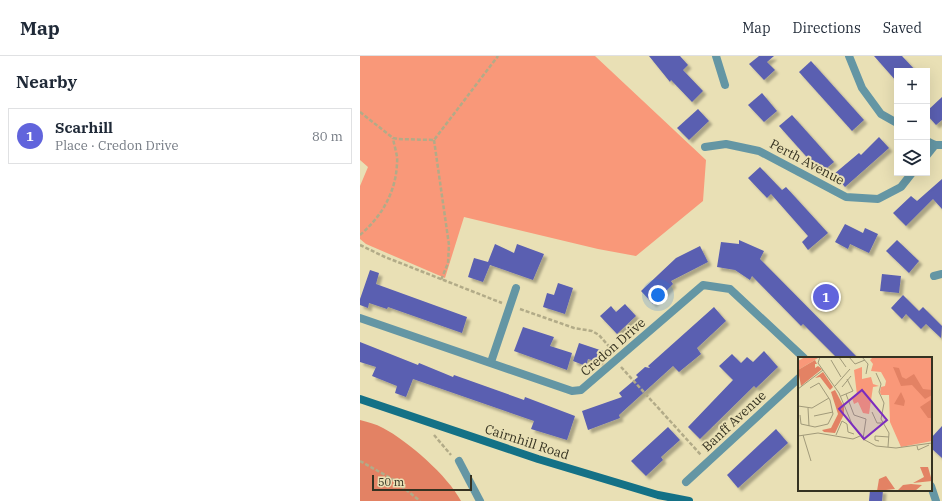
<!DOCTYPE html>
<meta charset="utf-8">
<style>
:root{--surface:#fff;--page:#f6f6f7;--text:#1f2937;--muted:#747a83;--line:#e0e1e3;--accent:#6164dc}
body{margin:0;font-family:"IBM Plex Serif",serif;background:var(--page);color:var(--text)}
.controls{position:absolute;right:12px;top:12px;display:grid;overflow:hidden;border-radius:0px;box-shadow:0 4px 16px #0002}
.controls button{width:36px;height:36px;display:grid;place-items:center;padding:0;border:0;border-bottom:1px solid var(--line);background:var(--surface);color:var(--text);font:20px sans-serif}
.scale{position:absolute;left:12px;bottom:10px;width:100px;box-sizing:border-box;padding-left:4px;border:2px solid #353221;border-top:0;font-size:11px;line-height:14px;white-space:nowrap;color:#353221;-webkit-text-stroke:3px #e9e0b5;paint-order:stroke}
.you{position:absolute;left:298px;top:239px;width:14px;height:14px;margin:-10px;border:3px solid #fff;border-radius:50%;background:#1a73e8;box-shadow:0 0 0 6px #1a73e833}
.badge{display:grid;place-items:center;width:26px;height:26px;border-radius:50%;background:var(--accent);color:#fff;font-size:13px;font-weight:700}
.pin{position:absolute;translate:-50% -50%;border:2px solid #fff;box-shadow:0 1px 4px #0006}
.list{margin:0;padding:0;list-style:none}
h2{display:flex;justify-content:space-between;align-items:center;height:52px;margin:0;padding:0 16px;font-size:17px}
h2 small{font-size:13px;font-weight:400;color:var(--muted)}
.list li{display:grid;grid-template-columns:26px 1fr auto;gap:12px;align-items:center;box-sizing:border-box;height:56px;margin:0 8px 8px;padding:0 8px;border:1px solid var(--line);border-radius:0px}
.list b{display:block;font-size:15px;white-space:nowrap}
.list p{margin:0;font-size:13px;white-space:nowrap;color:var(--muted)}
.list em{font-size:13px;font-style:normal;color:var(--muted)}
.icon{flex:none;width:22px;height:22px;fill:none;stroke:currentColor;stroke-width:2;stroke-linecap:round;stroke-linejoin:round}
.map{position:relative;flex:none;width:582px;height:445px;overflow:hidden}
header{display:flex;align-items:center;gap:24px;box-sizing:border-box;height:56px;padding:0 20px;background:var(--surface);border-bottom:1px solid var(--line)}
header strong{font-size:19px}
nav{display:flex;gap:22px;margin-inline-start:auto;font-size:14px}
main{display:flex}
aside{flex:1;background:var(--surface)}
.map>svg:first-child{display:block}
.green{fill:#f99879}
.forest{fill:#e38264}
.building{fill:#5a5fb1;filter:url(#shadow)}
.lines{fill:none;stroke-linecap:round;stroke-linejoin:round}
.path{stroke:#b2ab88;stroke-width:2.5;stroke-dasharray:4 2;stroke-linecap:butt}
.minor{stroke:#6496a4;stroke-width:8}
.secondary{stroke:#147186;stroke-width:8}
.labels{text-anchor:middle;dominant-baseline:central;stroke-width:4;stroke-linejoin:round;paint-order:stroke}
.street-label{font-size:13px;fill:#353221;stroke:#e9e0b5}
.inset-road{fill:none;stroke:#a19a7a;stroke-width:1}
.view{fill:#7b2cbf;fill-opacity:0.15;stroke:#7b2cbf;stroke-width:2}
.inset-edge{fill:none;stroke:#353221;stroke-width:2}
</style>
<header>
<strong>Map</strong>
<nav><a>Map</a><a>Directions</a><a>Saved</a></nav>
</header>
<main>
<aside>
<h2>Nearby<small></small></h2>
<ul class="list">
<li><span class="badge">1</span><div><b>Scarhill</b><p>Place · Credon Drive</p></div><em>80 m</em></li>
</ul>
</aside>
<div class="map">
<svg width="582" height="445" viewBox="0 0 582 445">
<defs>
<filter id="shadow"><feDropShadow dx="3.5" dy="3.5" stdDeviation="1" flood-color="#0004"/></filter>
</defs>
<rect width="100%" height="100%" fill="#e9e0b5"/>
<polygon class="green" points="0,0 235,0 346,104 343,145 276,200 238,193 104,161 85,222 6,188 0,183 0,130 8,111 0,104"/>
<path class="forest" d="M0 364C7 366 16 368 23 372 48 385 88 420 101 445H0Z"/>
<g class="building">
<polygon points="289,0 320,0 328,9 323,14 343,35 332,46 311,24 310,26"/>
<polygon points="399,0 414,0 407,6 415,14 404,24 389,8"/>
<polygon points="514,0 542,0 556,15 537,15 537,26"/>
<polygon points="451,5 504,64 492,75 439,16"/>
<polygon points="402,37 417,55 404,66 388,49"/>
<polygon points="582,41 582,64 576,69 567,59 567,55"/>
<polygon points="338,53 349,65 329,84 317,72"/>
<polygon points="432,59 474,106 461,117 419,70"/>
<polygon points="519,81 529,92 485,131 474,118 499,97 501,99"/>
<polygon points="400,111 422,134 426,131 468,177 448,194 442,186 448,180 411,138 407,142 388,122"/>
<polygon points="582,123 582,153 573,143 546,170 533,157 551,140 557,145"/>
<polygon points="485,168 503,177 505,172 518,178 509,197 490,188 488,193 475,186"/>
<polygon points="379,184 404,195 400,203 498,302 477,302 443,268 441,270 392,220 390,224 375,214 357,211 361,186 379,188"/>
<polygon points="537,184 559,205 549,217 526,195"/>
<polygon points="135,188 154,197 157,188 184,198 173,224 130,209 123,226 108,221 114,202 128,206"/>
<polygon points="340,190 348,206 311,225 313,228 293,248 281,235 316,202"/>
<polygon points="10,214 19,217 16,228 107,261 102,277 28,251 27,253 9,247 8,252 0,249 0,243"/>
<polygon points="522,218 541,220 539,237 520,235"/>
<polygon points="198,227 213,232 205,258 183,251 187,237 194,239"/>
<polygon points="543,239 559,255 563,251 582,270 581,282 566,268 561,273 546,258 542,263 531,252"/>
<polygon points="265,248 276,260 257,278 240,260 251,250 256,256"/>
<polygon points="354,251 366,265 337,292 341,298 319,316 313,310 259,359 260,362 228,374 222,355 262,341 259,337 278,321 276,319 285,311 290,312 288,310"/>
<polygon points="163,271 194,281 190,290 212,297 207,314 154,295"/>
<polygon points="0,286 58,309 59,307 93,321 94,319 164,344 165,341 215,360 207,384 171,373 174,365 53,323 46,341 35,337 37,330 12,320 16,311 0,306"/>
<polygon points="219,287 243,295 239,306 228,303 226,310 213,305"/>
<polygon points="404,295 418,311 396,332 394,330 340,383 328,371 373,324 359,310 372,298 381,307 387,301 393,306"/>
<polygon points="582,370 582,402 571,392 571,382"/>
<polygon points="308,371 320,384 301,401 303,404 286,420 271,405"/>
<polygon points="416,373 428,387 378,432 367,419"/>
<polygon points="510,434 523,434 522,445 509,445"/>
</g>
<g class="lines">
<g class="path">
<polyline points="0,56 33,82 38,83 74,84 138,0"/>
<polyline points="74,84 89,189 88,207 81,224"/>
<path d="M0 179C22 160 36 136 37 107 38 99 34 90 33 82"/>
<polyline points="0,189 25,201 142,247"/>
<polyline points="160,253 214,272 232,275 239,279 253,295"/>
<polyline points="261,311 341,399"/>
<polyline points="74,379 91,399"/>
<polyline points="0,405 34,424 60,445"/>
</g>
<g class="minor">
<polyline points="356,0 365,29"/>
<polyline points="489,0 502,32 521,58 537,67"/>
<polyline points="567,85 575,89 582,89"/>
<polyline points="345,91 366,88 399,95 486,141 518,143 541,131 552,117"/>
<polyline points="567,99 575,89"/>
<polyline points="574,220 582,218"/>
<polyline points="0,262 212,335 221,334 343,229 370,233 444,302"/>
<polyline points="131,306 156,232"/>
<polyline points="99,405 120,445"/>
<polyline points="326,426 439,322"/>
<polyline points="571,430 576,445"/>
</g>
<polyline class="secondary" points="0,343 178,403 298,439 329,445"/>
</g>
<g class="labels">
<g class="street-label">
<text transform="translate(447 106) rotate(28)">Perth Avenue</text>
<text transform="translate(253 291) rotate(-41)">Credon Drive</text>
<text transform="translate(374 365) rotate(-43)">Banff Avenue</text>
<text transform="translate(167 386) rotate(18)">Cairnhill Road</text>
</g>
</g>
<g transform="translate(438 301)">
<rect width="134" height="134" fill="#e9e0b5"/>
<path d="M7 0 20 1 0 13V4ZM75 0H134V84L103 90 92 65 91 38H83L82 35 83 30 87 29 88 24 83 15 73 14 75 7 72 3ZM64 10V22L73 20 75 27 81 29 75 30 71 57 65 56 60 45 56 47 54 41 59 38 56 13Z" fill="#f99879"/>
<path d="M17 3 19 7H17V11L20 9 24 12 3 29 0 13ZM95 10 101 11 104 20 108 22 116 17 125 32 134 33V38L127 42 114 28 103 29ZM25 15 35 30 32 33 22 20 17 21ZM37 33 46 50V57L37 76 26 75 24 73 33 71 40 57 33 35ZM103 35 107 44 106 49 96 47ZM134 42V61H130L122 50ZM122 110H130L134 124 115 126 126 120ZM88 119 97 132 79 134 81 122ZM105 128 113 127 124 128 117 134H99Z" fill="#e38264"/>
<path class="inset-road" d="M22 0 20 6 41 36 54 67 65 82 78 89 98 91 134 86M41 0 48 10M51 0 57 7 67 3M64 0 70 7 68 17M33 3 43 20M78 16 83 27 81 35 86 46 83 62 91 76 90 90M37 29 52 12M44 30 53 19M0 32 25 13M48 37 56 58 68 62 65 82M43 39 55 34 49 22M0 49 14 51 31 41M10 51 11 69M74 55 79 66H84M2 58 3 67 17 70 30 67 35 57 32 43 21 26 12 31M16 59 35 55M5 78 13 104M38 78 44 64 49 67 50 75 56 77M0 79 20 76 55 82 62 79M81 84 77 83V79L91 80M119 89 120 93 131 88"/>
<path class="view" d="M64 33 89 63 66 82 41 52Z"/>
<rect width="134" height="134" class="inset-edge"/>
</g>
</svg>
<div class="controls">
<button>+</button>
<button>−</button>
<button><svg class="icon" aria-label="layers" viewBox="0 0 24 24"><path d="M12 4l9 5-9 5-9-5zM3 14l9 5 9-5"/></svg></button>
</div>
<div class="scale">50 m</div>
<div class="you"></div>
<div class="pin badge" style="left:466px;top:241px">1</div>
</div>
</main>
